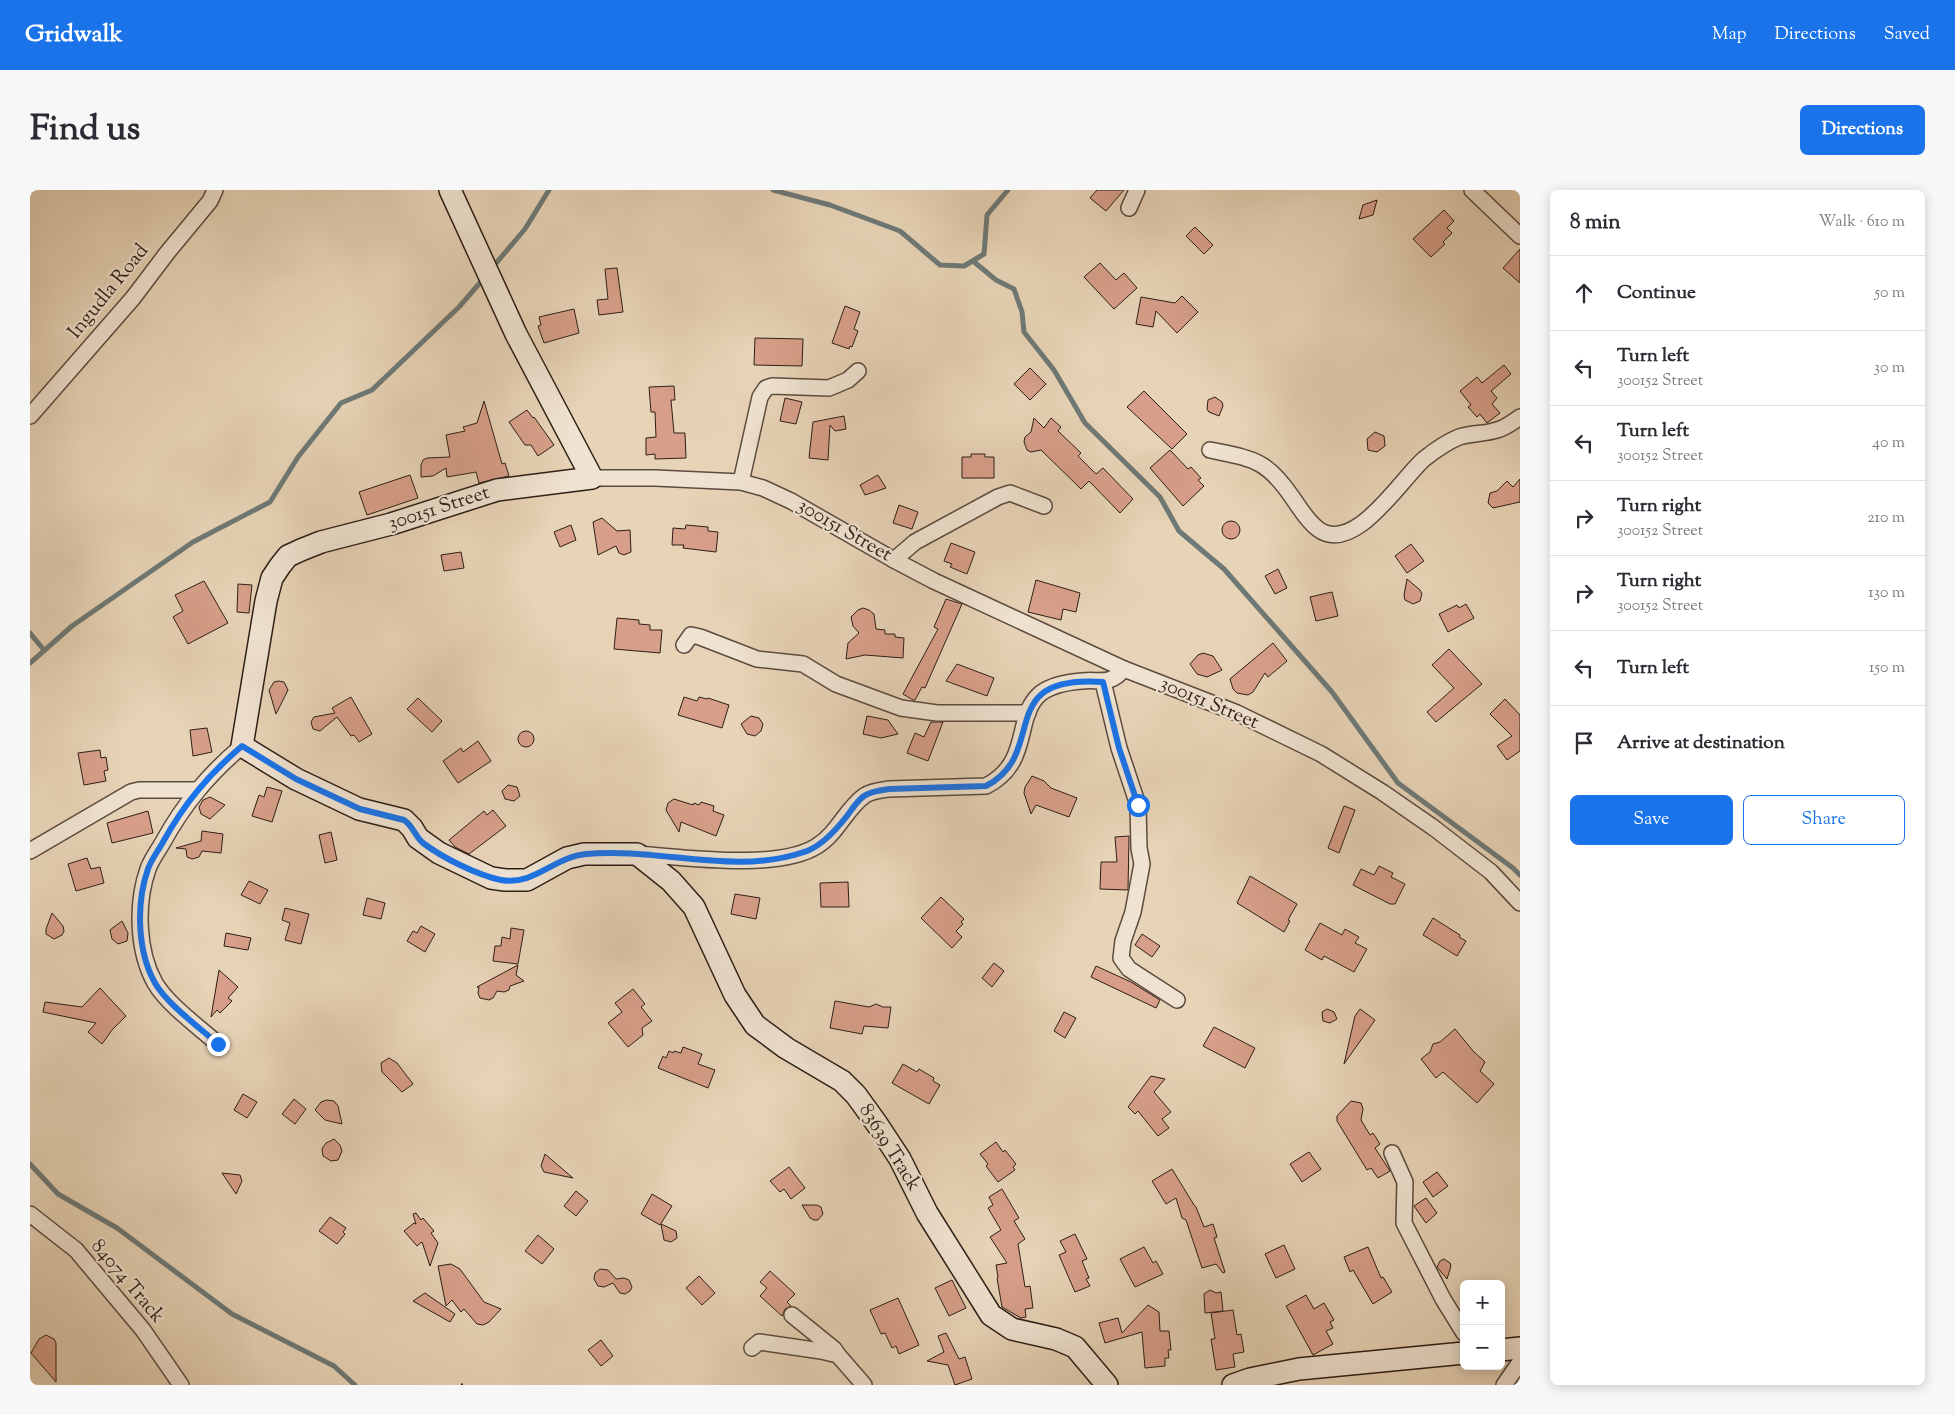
<!DOCTYPE html>
<meta charset="utf-8">
<style>
:root{--surface:#fff;--page:#f7f7f7;--text:#2b2b33;--muted:#7c7c81;--line:#e1e1e2;--accent:#1a73e8}
body{margin:0;font-family:"Sorts Mill Goudy",serif;background:var(--page);color:var(--text)}
.controls{position:absolute;right:15px;bottom:15px;display:grid;overflow:hidden;border-radius:8px;box-shadow:0 2px 12px #0003}
.controls button{width:45px;height:45px;display:grid;place-items:center;padding:0;border:0;border-bottom:1px solid var(--line);background:var(--surface);color:var(--text);font:25px sans-serif}
.stop{position:absolute;width:15px;height:15px;margin:-11px;border:4px solid #1a73e8;border-radius:50%;background:#fff}
.stop.end{background:#1a73e8;border-color:#fff;box-shadow:0 1px 5px #0008}
.list{margin:0;padding:0;list-style:none}
h2{display:flex;justify-content:space-between;align-items:center;height:65px;margin:0;padding:0 20px;font-size:21px}
h2 small{font-size:16px;font-weight:400;color:var(--muted)}
.list li{display:grid;grid-template-columns:32px 1fr auto;gap:15px;align-items:center;box-sizing:border-box;height:75px;padding:0 20px;border-top:1px solid var(--line)}
.list b{display:block;font-size:19px;white-space:nowrap}
.list p{margin:0;font-size:16px;white-space:nowrap;color:var(--muted)}
.list em{font-size:16px;font-style:normal;color:var(--muted)}
.actions{display:flex;gap:10px;padding:15px 20px}
.actions a{flex:1;padding:11px 0;border:1px solid var(--accent);border-radius:8px;text-align:center;font-size:18px;color:var(--accent)}
.actions .main{background:var(--accent);color:#fff}
.icon{flex:none;width:28px;height:28px;fill:none;stroke:currentColor;stroke-width:2;stroke-linecap:round;stroke-linejoin:round}
.map{position:relative;flex:none;width:1490px;height:1195px;overflow:hidden;border-radius:8px}
header{display:flex;align-items:center;gap:30px;box-sizing:border-box;height:70px;padding:0 25px;background:var(--accent);color:#fff}
header strong{font-size:24px}
nav{display:flex;gap:28px;margin-inline-start:auto;font-size:18px}
.intro{display:flex;align-items:center;justify-content:space-between;box-sizing:border-box;height:120px;padding:0 30px}
h1{margin:0;font-size:35px}
.button{padding:12px 22px;border-radius:8px;background:var(--accent);color:#fff;font-size:18px;font-weight:700}
main{display:flex;gap:30px;padding:0 30px}
aside{flex:1;background:var(--surface);border-radius:8px;box-shadow:0 2px 12px #0003}
.map>svg:first-child{display:block}
.lines{fill:none;stroke-linecap:round;stroke-linejoin:round}
.stream{stroke:#6e7976;stroke-width:5}
.building{fill:#d79f89;stroke:#2e1e17}
.street-casing{stroke:#5c4b3f;stroke-width:18}
.secondary-casing{stroke:#2e1e17;stroke-width:24}
.path{stroke:#2e1e17;stroke-width:3;stroke-dasharray:4 2.5;stroke-linecap:butt}
.street{stroke:#efe2d0;stroke-width:15}
.secondary{stroke:#efe2d0;stroke-width:21}
.route{stroke:#1a73e8;stroke-width:6}
.labels{text-anchor:middle;dominant-baseline:central;stroke-width:4.5;stroke-linejoin:round;paint-order:stroke}
.street-label{font-size:20px;fill:#2e1e17;stroke:#efe2d0}
</style>
<header>
<strong>Gridwalk</strong>
<nav><a>Map</a><a>Directions</a><a>Saved</a></nav>
</header>
<div class="intro"><h1>Find us</h1><a class="button">Directions</a></div>
<main>
<div class="map">
<svg width="1490" height="1195" viewBox="0 0 1490 1195">
<rect width="100%" height="100%" fill="#e7d3b6"/>
<filter id="stains"><feTurbulence type="fractalNoise" baseFrequency=".004" numOctaves="4"/><feColorMatrix values="0 0 0 0 .2 0 0 0 0 .09 0 0 0 0 .02 0 0 0 .5 -.17"/></filter>
<radialGradient id="worn" r=".72"><stop offset=".6" stop-color="#630" stop-opacity="0"/><stop offset="1" stop-color="#630" stop-opacity=".3"/></radialGradient>
<g class="lines">
<g class="stream">
<polyline points="743,0 800,15 870,41 910,75 934,76 954,64 957,25 978,0"/>
<polyline points="943,71 966,90 984,99 992,122 994,142 1024,180 1055,233 1130,307 1149,341 1194,379 1302,502 1368,593 1483,678 1490,685"/>
<polyline points="462,78 495,39 519,0"/>
<polyline points="0,443 14,460"/>
<polyline points="0,473 42,436 163,352 240,312 268,267 311,213 342,200 429,117 455,87"/>
<polyline points="0,974 28,1004 87,1038 202,1124 304,1176 325,1195"/>
</g>
</g>
<g class="building">
<polygon points="1067,0 1094,0 1076,21 1060,8"/>
<polygon points="1347,10 1343,25 1329,29 1333,15"/>
<polygon points="1414,20 1424,31 1417,38 1422,43 1413,52 1415,54 1401,67 1383,49"/>
<polygon points="1165,37 1183,55 1174,64 1156,46"/>
<polygon points="1490,59 1490,93 1473,78"/>
<polygon points="1070,73 1086,90 1094,83 1107,98 1084,119 1054,87"/>
<polygon points="587,78 593,122 569,125 567,110 578,109 575,79"/>
<polygon points="1152,106 1168,122 1147,143 1126,121 1123,137 1106,134 1111,107 1145,113"/>
<polygon points="815,116 830,122 824,139 828,141 822,157 820,156 819,159 802,153"/>
<polygon points="544,119 549,143 514,153 508,136 511,135 509,127"/>
<polygon points="725,148 773,149 772,176 724,175"/>
<polygon points="1474,175 1481,184 1461,201 1467,208 1462,214 1470,223 1457,233 1450,224 1447,227 1438,217 1441,215 1430,201 1447,187 1452,193"/>
<polygon points="1000,178 1016,194 1000,210 984,194"/>
<polygon points="644,196 645,210 641,210 644,243 655,243 656,268 625,269 625,264 616,265 616,248 626,247 625,222 621,222 619,197"/>
<polygon points="1114,201 1157,244 1142,259 1097,217"/>
<polygon points="1185,207 1192,212 1193,216 1189,226 1179,222 1177,219 1178,210"/>
<polygon points="755,208 772,212 766,234 750,231"/>
<polygon points="454,211 472,274 475,273 479,286 449,293 446,282 417,287 416,278 403,286 391,287 391,275 393,270 397,268 420,267 416,245 435,241 433,237 447,233"/>
<polygon points="497,220 503,228 504,227 524,255 508,266 501,255 495,255 479,232"/>
<polygon points="814,226 816,239 805,241 800,235 798,270 779,268 783,232"/>
<polygon points="1004,228 1014,238 1021,228 1031,237 1028,241 1051,263 1048,266 1066,284 1073,278 1103,309 1090,323 1059,291 1051,299 1011,260 1001,262 997,260 994,252 995,247 1001,242"/>
<polygon points="1345,242 1354,246 1355,256 1347,262 1338,260 1337,249"/>
<polygon points="1140,260 1158,279 1161,277 1171,288 1168,290 1174,296 1153,316 1120,278"/>
<polygon points="941,264 955,264 955,267 964,267 964,288 932,288 932,267 941,267"/>
<polygon points="380,285 388,308 337,325 329,302"/>
<polygon points="848,285 856,298 835,305 830,295"/>
<polygon points="1490,289 1490,312 1463,318 1458,313 1460,303 1467,301 1477,291 1483,297"/>
<polygon points="869,315 888,322 882,339 863,333"/>
<polygon points="572,328 587,341 600,340 601,362 594,365 589,363 586,356 568,365 563,332"/>
<circle cx="1201" cy="340" r="9"/>
<polygon points="541,335 546,350 530,357 524,342"/>
<polygon points="656,335 678,337 678,341 688,342 686,362 653,358 654,355 642,355 643,338 655,339"/>
<polygon points="921,353 945,362 937,384 920,377 922,374 914,371"/>
<polygon points="1381,354 1394,371 1377,383 1365,366"/>
<polygon points="431,362 434,378 414,381 411,365"/>
<polygon points="1248,379 1257,398 1245,404 1235,386"/>
<polygon points="1377,389 1390,400 1392,404 1390,411 1383,414 1375,410 1374,405"/>
<polygon points="1006,390 1050,403 1046,422 1033,419 1031,430 998,422"/>
<polygon points="174,391 198,433 158,454 143,427 153,421 145,405"/>
<polygon points="208,394 222,395 219,423 207,422"/>
<polygon points="1302,402 1308,426 1286,431 1280,407"/>
<polygon points="916,409 932,414 895,498 892,497 885,510 883,510 873,504 908,439 904,437"/>
<polygon points="1436,414 1444,428 1418,442 1409,424 1427,415 1429,418"/>
<polygon points="833,418 839,420 844,424 846,439 855,440 855,444 865,444 865,447 874,448 873,468 835,465 816,469 818,453 829,443 823,436 821,427 828,420"/>
<polygon points="587,428 609,430 609,434 620,435 620,440 632,440 630,463 584,459"/>
<polygon points="1243,453 1257,471 1238,487 1235,483 1223,502 1218,505 1207,503 1203,499 1200,489"/>
<polygon points="1419,459 1452,494 1406,532 1397,522 1424,498 1402,475"/>
<polygon points="1173,463 1183,466 1192,480 1177,487 1167,484 1160,474 1168,465"/>
<polygon points="927,474 964,488 957,506 916,491"/>
<polygon points="249,491 254,492 258,500 246,524 239,500 244,492"/>
<polygon points="321,507 342,544 329,552 324,545 321,546 307,527 290,541 283,539 281,532 284,527 305,523 302,518"/>
<polygon points="654,507 667,511 669,507 677,509 678,508 699,515 692,538 648,525"/>
<polygon points="388,508 412,531 402,542 377,519"/>
<polygon points="1475,509 1490,525 1490,561 1477,570 1467,556 1482,546 1460,524"/>
<polygon points="721,526 729,528 733,534 731,541 725,546 717,544 711,534"/>
<polygon points="837,526 858,530 868,544 851,548 833,544"/>
<polygon points="901,532 913,532 898,571 877,563 885,543 894,547"/>
<polygon points="177,538 182,562 163,566 160,540"/>
<circle cx="496" cy="549" r="8"/>
<polygon points="448,551 461,571 428,593 413,571 431,558 433,562"/>
<polygon points="70,560 71,568 76,567 78,580 74,581 76,591 54,595 48,563"/>
<polygon points="1002,586 1014,591 1021,598 1047,608 1039,627 1006,615 1001,624 994,603 995,597"/>
<polygon points="478,595 487,597 490,606 484,611 475,609 472,601"/>
<polygon points="237,597 252,601 242,632 222,626 229,605 234,607"/>
<polygon points="180,607 195,615 180,629 171,624 169,617 173,610"/>
<polygon points="644,609 663,615 664,613 669,615 671,612 684,616 683,621 694,625 686,646 651,632 649,642 636,620 638,613"/>
<polygon points="1314,616 1325,620 1309,663 1298,658"/>
<polygon points="463,620 476,636 439,664 425,657 419,650 454,621 457,625"/>
<polygon points="118,621 123,643 82,653 77,633"/>
<polygon points="172,641 193,644 191,663 172,661 169,667 162,669 157,667 156,659 146,658 171,651"/>
<polygon points="301,642 307,670 295,673 289,645"/>
<polygon points="1099,646 1098,700 1070,699 1071,672 1087,672 1085,647"/>
<polygon points="57,668 61,679 70,677 74,693 46,701 38,674"/>
<polygon points="1349,676 1363,683 1361,687 1375,694 1365,714 1360,714 1323,695 1331,679 1344,685"/>
<polygon points="1220,686 1267,714 1258,730 1260,731 1254,742 1207,713"/>
<polygon points="219,691 238,700 230,714 211,705"/>
<polygon points="818,692 819,717 791,717 790,693"/>
<polygon points="705,704 730,708 726,729 701,724"/>
<polygon points="911,707 934,729 931,732 933,734 926,741 932,747 922,758 891,728"/>
<polygon points="337,708 355,713 351,729 333,725"/>
<polygon points="255,718 279,724 271,754 255,750 260,733 252,730"/>
<polygon points="22,723 33,736 34,741 32,745 24,749 16,744 16,739"/>
<polygon points="1403,728 1430,745 1429,747 1436,751 1427,766 1393,745"/>
<polygon points="92,731 98,743 97,751 88,754 82,749 80,740"/>
<polygon points="1290,733 1312,745 1315,739 1329,747 1325,753 1337,759 1324,782 1294,766 1292,770 1275,760"/>
<polygon points="391,736 405,744 395,762 377,751 383,741 387,743"/>
<polygon points="481,738 494,740 488,774 463,771 465,756 471,756 472,747 480,749"/>
<polygon points="196,743 221,748 218,760 194,756"/>
<polygon points="1112,744 1130,756 1122,767 1105,755"/>
<polygon points="964,773 974,781 962,797 952,788"/>
<polygon points="488,775 486,785 494,791 480,796 479,800 474,802 467,801 463,808 459,810 450,808 448,803 449,797 447,797"/>
<polygon points="1066,776 1101,792 1130,810 1126,818 1061,787"/>
<polygon points="189,780 208,797 198,808 202,811 190,823 187,820 181,827"/>
<polygon points="70,798 96,826 82,840 72,854 58,842 66,833 13,822 15,812 52,817"/>
<polygon points="603,799 615,814 611,817 622,831 612,838 613,845 598,857 578,833 592,822 585,813"/>
<polygon points="805,811 839,817 846,814 853,817 861,817 858,838 834,836 832,844 800,838"/>
<polygon points="1297,819 1304,822 1307,829 1300,833 1293,831 1292,822"/>
<polygon points="1330,819 1345,830 1314,874 1325,826"/>
<polygon points="1034,822 1046,828 1035,848 1024,841"/>
<polygon points="1184,837 1225,858 1215,878 1173,856"/>
<polygon points="1425,839 1444,862 1455,872 1450,881 1464,894 1447,913 1413,882 1406,888 1391,869 1400,862 1403,854 1410,852"/>
<polygon points="653,857 672,864 668,874 685,880 678,898 628,878 633,866 636,868 639,861 643,863 644,861 651,863"/>
<polygon points="359,868 367,873 383,894 372,902 352,882 351,873"/>
<polygon points="873,874 887,882 889,879 904,888 903,891 910,895 899,914 862,893"/>
<polygon points="1121,886 1135,889 1124,902 1141,922 1132,929 1139,938 1128,946 1108,921 1105,924 1098,917"/>
<polygon points="213,904 227,912 217,928 204,920"/>
<polygon points="264,909 276,919 265,934 252,924"/>
<polygon points="297,910 304,911 308,916 312,934 295,930 285,920 291,912"/>
<polygon points="1321,911 1331,913 1333,919 1331,930 1340,945 1343,943 1350,954 1345,958 1360,981 1348,988 1341,978 1337,980 1307,931 1307,926"/>
<polygon points="304,949 310,955 312,961 308,970 301,971 293,966 292,959 296,953"/>
<polygon points="966,952 973,962 975,960 986,974 983,977 985,980 968,992 956,976 958,974 950,964"/>
<polygon points="1279,962 1291,979 1272,992 1260,974"/>
<polygon points="515,964 543,988 514,982 511,976"/>
<polygon points="759,977 775,998 761,1009 754,999 750,1002 740,991"/>
<polygon points="1142,979 1164,1015 1166,1017 1174,1037 1183,1034 1187,1047 1184,1048 1195,1082 1193,1083 1186,1074 1172,1078 1156,1030 1152,1028 1146,1008 1136,1014 1122,991"/>
<polygon points="1407,982 1418,996 1403,1007 1393,992"/>
<polygon points="192,983 210,985 212,991 206,1004"/>
<polygon points="972,999 989,1028 984,1031 995,1049 988,1054 995,1097 1000,1096 1003,1118 995,1119 996,1127 991,1128 972,1117 967,1088 968,1087 966,1075 977,1073 960,1047 971,1040 958,1018 963,1015 959,1007"/>
<polygon points="546,1001 558,1011 546,1026 534,1016"/>
<polygon points="622,1004 642,1016 630,1035 611,1024"/>
<polygon points="1396,1008 1407,1023 1396,1033 1384,1016"/>
<polygon points="772,1015 787,1015 791,1017 793,1024 788,1030 784,1030 780,1028"/>
<polygon points="386,1023 391,1030 393,1028 404,1041 401,1043 408,1053 400,1076 392,1052 387,1056 374,1041 384,1033 386,1034 383,1024"/>
<polygon points="300,1027 316,1038 313,1042 315,1044 307,1054 289,1041"/>
<polygon points="631,1034 646,1041 647,1048 641,1052 634,1050"/>
<polygon points="1045,1044 1057,1069 1052,1071 1059,1088 1056,1089 1060,1096 1045,1102 1029,1065 1036,1062 1030,1051"/>
<polygon points="508,1045 524,1059 512,1074 495,1061"/>
<polygon points="1254,1055 1265,1079 1246,1088 1235,1064"/>
<polygon points="1114,1057 1123,1073 1126,1071 1133,1084 1105,1097 1090,1069"/>
<polygon points="1338,1057 1351,1088 1353,1087 1362,1102 1343,1114 1323,1080 1320,1082 1314,1067"/>
<polygon points="1414,1069 1420,1073 1421,1076 1417,1089 1407,1077 1410,1071"/>
<polygon points="421,1074 430,1079 454,1112 471,1119 459,1132 453,1135 447,1134 434,1119 431,1122 422,1110 416,1116 408,1076"/>
<polygon points="570,1079 578,1080 586,1089 594,1088 599,1090 602,1097 600,1101 595,1104 590,1103 583,1093 574,1097 568,1096 564,1089 565,1083"/>
<polygon points="740,1081 765,1104 757,1112 761,1116 755,1119 752,1126 730,1106 737,1098 730,1092"/>
<polygon points="669,1086 685,1103 672,1115 656,1098"/>
<polygon points="922,1090 936,1118 919,1126 905,1098"/>
<polygon points="1180,1100 1186,1103 1191,1102 1193,1121 1175,1123 1174,1104"/>
<polygon points="395,1103 425,1124 420,1132 383,1111"/>
<polygon points="1276,1105 1284,1119 1294,1113 1304,1130 1300,1132 1303,1138 1296,1141 1303,1154 1283,1165 1256,1116"/>
<polygon points="868,1108 889,1155 869,1164 866,1156 862,1158 855,1143 851,1144 840,1120"/>
<polygon points="1118,1115 1129,1122 1130,1141 1139,1141 1141,1160 1138,1160 1139,1168 1135,1168 1135,1176 1115,1178 1112,1142 1075,1153 1069,1133 1088,1128 1092,1143"/>
<polygon points="1203,1120 1207,1145 1211,1144 1214,1162 1203,1164 1205,1177 1186,1180 1181,1149 1185,1149 1181,1123"/>
<polygon points="916,1143 929,1169 935,1167 942,1189 925,1195 918,1175 897,1171 914,1162 908,1146"/>
<polygon points="16,1145 24,1149 26,1153 26,1192 1,1163 9,1149"/>
<polygon points="571,1150 583,1166 571,1176 558,1160"/>
</g>
<g class="lines">
<defs>
<g id="street">
<polyline points="1442,0 1490,46"/>
<polyline points="1099,18 1107,0"/>
<polyline points="0,226 103,108 137,63 180,11 185,0"/>
<path d="M1180 260C1223 269 1236 269 1262 307 1270 318 1277 331 1288 339 1324 366 1371 289 1394 269 1404 261 1417 252 1429 247 1442 243 1455 244 1467 240 1475 238 1483 232 1490 227"/>
<polyline points="562,288 625,288 711,292 733,298 761,311 864,370 904,391 1094,479 1207,523 1291,564 1352,602 1404,638 1461,682 1490,713"/>
<polyline points="711,292 730,207 736,198 742,196 799,198 818,190 828,181"/>
<polyline points="864,370 885,352 968,307 980,303 1014,316"/>
<polyline points="654,455 661,445 670,447 727,469 773,474 806,494 871,518 907,523 998,523"/>
<polyline points="1073,492 1089,558 1108,615 1109,658 1112,674 1103,722 1093,751 1091,768 1099,779 1147,810"/>
<polyline points="0,661 101,602 109,600 167,600"/>
<path d="M607 664C653 667 748 681 787 656 807 644 816 619 834 606 841 601 851 600 859 599L956 596C1003 572 983 526 1011 503 1022 495 1039 492 1052 491 1070 489 1080 496 1094 479"/>
<path d="M188 854C170 838 137 814 125 793 107 761 106 713 118 679 121 670 128 661 133 652 154 614 178 585 212 556"/>
<polyline points="1362,963 1375,992 1374,1033 1413,1109 1434,1143"/>
<polyline points="0,1024 46,1060 113,1140 151,1195"/>
<polyline points="762,1125 804,1159 808,1165"/>
<polyline points="722,1158 729,1152 791,1161 808,1165 834,1195"/>
<polyline points="1474,1195 1490,1172"/>
</g>
<g id="secondary">
<polyline points="420,0 486,144 562,288 467,300 361,334 291,352 271,360 258,366 250,376 242,388 236,411 212,556 266,589 329,619 374,630 382,638 388,648 409,663 461,688 475,690 497,690 537,668 554,664 607,664 641,691 664,717 705,805 725,835 756,858 812,891 826,905 847,934 870,969 897,1023 961,1125 982,1139 1026,1149 1045,1157 1077,1195"/>
<polyline points="1471,1160 1490,1158"/>
<polyline points="1203,1195 1220,1189 1269,1179 1434,1163"/>
</g>
</defs>
<use href="#street" class="street-casing"/>
<use href="#secondary" class="secondary-casing"/>
<polyline class="path" points="431,1195 433,1195"/>
<use href="#street" class="street"/>
<use href="#secondary" class="secondary"/>
</g>
<g class="lines">
<path class="route" d="M188 854C170 838 137 814 125 793 107 761 106 713 118 679 121 670 128 661 133 652 154 614 178 585 212 556L266 589 330 619 374 630C383 636 385 646 393 653 413 668 447 685 471 690 504 696 524 667 556 664 628 657 704 686 774 662 791 657 806 640 817 626 822 619 827 611 834 606 841 601 851 600 859 599L956 596C1020 563 962 484 1073 492L1089 558 1108 615"/>
</g>
<g class="labels">
<g class="street-label">
<text transform="translate(79 102) rotate(-51)">Ingudla Road</text>
<text transform="translate(409 319) rotate(-18)">300151 Street</text>
<text transform="translate(814 341) rotate(30)">300151 Street</text>
<text transform="translate(1179 514) rotate(23)">300151 Street</text>
<text transform="translate(859 958) rotate(58)">83639 Track</text>
<text transform="translate(97 1092) rotate(50)">84074 Track</text>
</g>
</g>
<rect width="100%" height="100%" filter="url(#stains)"/>
<rect width="100%" height="100%" fill="url(#worn)"/>
</svg>
<div class="controls">
<button>+</button>
<button>−</button>
</div>
<div class="stop" style="left:1108px;top:615px"></div>
<div class="stop end" style="left:188px;top:854px"></div>
</div>
<aside>
<h2>8 min<small>Walk · 610 m</small></h2>
<ul class="list">
<li><svg class="icon" aria-label="ahead" viewBox="0 0 24 24"><path d="M12 20V5M6 11l6-6 6 6"/></svg><div><b>Continue</b></div><em>50 m</em></li>
<li><svg class="icon" aria-label="left" viewBox="0 0 24 24"><path d="M17 20v-9H6M10 6l-5 5 5 5"/></svg><div><b>Turn left</b><p>300152 Street</p></div><em>30 m</em></li>
<li><svg class="icon" aria-label="left" viewBox="0 0 24 24"><path d="M17 20v-9H6M10 6l-5 5 5 5"/></svg><div><b>Turn left</b><p>300152 Street</p></div><em>40 m</em></li>
<li><svg class="icon" aria-label="right" viewBox="0 0 24 24"><path d="M7 20v-9h11M14 6l5 5-5 5"/></svg><div><b>Turn right</b><p>300152 Street</p></div><em>210 m</em></li>
<li><svg class="icon" aria-label="right" viewBox="0 0 24 24"><path d="M7 20v-9h11M14 6l5 5-5 5"/></svg><div><b>Turn right</b><p>300152 Street</p></div><em>130 m</em></li>
<li><svg class="icon" aria-label="left" viewBox="0 0 24 24"><path d="M17 20v-9H6M10 6l-5 5 5 5"/></svg><div><b>Turn left</b></div><em>150 m</em></li>
<li><svg class="icon" aria-label="arrive" viewBox="0 0 24 24"><path d="M6 21V4h12l-3 4 3 4H6"/></svg><div><b>Arrive at destination</b></div></li>
</ul>
<div class="actions"><a class="main">Save</a><a>Share</a></div>
</aside>
</main>
